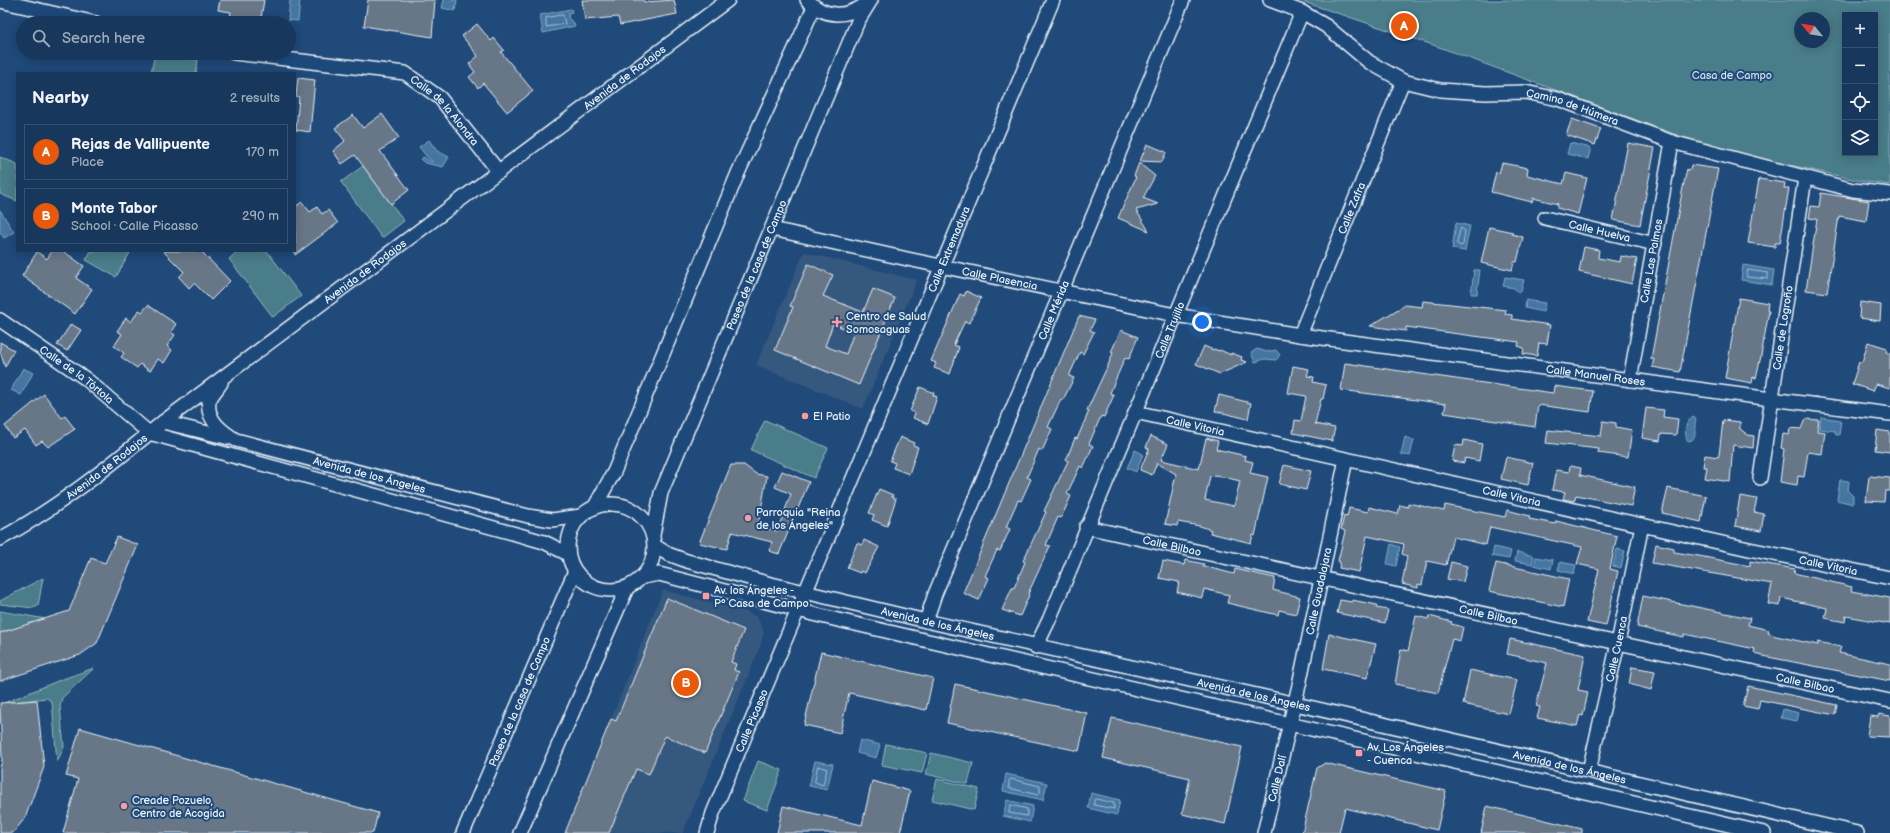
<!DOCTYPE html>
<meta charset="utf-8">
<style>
:root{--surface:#17385c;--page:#244365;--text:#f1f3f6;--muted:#9eacbb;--line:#365272;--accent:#ea580c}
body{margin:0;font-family:"Balsamiq Sans",sans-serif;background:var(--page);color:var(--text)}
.controls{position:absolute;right:12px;top:12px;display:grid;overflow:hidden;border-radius:0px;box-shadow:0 2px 10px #0003}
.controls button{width:36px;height:36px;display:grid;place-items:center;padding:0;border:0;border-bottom:1px solid var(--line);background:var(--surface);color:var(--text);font:20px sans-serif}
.compass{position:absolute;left:1794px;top:12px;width:36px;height:36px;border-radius:50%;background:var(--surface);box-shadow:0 2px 10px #0003;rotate:300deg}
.you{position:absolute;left:1202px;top:322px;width:14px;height:14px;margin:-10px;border:3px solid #fff;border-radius:50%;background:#1a73e8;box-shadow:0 0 0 6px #1a73e833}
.badge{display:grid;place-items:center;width:26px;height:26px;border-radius:50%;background:var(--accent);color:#fff;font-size:13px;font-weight:700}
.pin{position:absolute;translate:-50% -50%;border:2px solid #fff;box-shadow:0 1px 4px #0006}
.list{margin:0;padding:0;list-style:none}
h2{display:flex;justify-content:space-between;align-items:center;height:52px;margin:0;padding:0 16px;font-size:17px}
h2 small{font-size:13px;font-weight:400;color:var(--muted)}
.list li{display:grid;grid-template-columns:26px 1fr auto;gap:12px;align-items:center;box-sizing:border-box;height:56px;margin:0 8px 8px;padding:0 8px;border:1px solid var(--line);border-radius:0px}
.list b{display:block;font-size:15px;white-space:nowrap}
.list p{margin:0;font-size:13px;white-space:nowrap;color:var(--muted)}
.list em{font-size:13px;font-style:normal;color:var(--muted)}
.icon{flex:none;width:22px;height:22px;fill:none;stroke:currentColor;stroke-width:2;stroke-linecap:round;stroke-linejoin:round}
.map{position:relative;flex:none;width:1890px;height:833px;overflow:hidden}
.search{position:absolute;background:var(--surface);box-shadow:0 2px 10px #0003;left:16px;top:16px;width:280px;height:44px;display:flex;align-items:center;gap:10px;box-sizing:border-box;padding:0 14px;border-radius:22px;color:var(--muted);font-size:15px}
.panel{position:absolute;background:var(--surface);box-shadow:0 2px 10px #0003;left:16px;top:72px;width:280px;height:180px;border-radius:0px}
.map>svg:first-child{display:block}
.built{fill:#35587e}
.green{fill:#4a7d89;stroke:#99b7c0;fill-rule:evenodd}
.water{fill:#4476a1;stroke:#86a7c4}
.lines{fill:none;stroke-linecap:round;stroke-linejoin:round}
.shore{stroke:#a6c0d5;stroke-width:1}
.building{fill:#687788;stroke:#e8f1f8;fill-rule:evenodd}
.street-casing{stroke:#e8f1f8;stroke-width:16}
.street{stroke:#1f4a7a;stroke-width:13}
.poi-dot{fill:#ff9aa2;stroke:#1f4a7a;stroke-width:1.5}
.labels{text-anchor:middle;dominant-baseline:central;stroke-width:4;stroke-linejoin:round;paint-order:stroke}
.park-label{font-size:11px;fill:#d0e0e7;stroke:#1f4a7a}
.street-label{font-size:11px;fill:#e8f1f8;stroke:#1f4a7a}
.poi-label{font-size:11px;fill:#e8f1f8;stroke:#1f4a7a;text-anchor:start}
</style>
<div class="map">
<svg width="1890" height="833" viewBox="0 0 1890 833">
<rect width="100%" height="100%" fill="#1f4a7a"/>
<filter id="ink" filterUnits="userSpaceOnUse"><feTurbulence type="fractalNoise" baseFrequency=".025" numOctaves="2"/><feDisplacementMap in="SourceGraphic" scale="8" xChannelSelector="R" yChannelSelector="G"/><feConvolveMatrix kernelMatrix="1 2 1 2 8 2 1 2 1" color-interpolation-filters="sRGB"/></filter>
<g filter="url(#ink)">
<g class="built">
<polygon points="804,252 917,280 863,409 756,365"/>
<polygon points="663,590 747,612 757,617 764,632 760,647 683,833 565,833"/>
</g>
<g class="green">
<path d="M1298 0H1890V185L1861 181 1709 147 1439 47ZM1845 15H1875V153H1845ZM1800 18H1824V42H1800Z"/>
<polygon points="155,53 198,60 196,73 151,73"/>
<polygon points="0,157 17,164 17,201 0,194"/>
<polygon points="363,166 404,221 382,238 341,182"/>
<polygon points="91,251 131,251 116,277 86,260"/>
<polygon points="238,251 267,251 301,296 273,317 229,259"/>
<polygon points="765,420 828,448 814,478 751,450"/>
<polygon points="43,578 38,606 33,608 0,604 0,601"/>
<polygon points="0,611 46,619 0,633"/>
<polygon points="94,668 62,698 60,707 64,747 57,762 52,702 47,698 4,703 60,680"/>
<polygon points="886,744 927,753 922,773 882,765"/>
<polygon points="931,753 973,763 968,784 926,774"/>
<polygon points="758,761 782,770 767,810 743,801"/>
<polygon points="937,779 979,789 974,810 932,800"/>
</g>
<g class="water">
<polygon points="290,0 300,0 298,21 288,20"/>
<polygon points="444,0 457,0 455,11 442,8"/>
<polygon points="571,9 572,12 569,13 568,18 574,23 575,26 543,33 540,15"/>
<polygon points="429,140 437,151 449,157 443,167 425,163 421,160 423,157 431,162 432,161 427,157 419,147"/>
<polygon points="1570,143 1591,148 1588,159 1567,154"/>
<polygon points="0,210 14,232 4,238 0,232"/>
<polygon points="1456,223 1470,226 1465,251 1452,249"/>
<polygon points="1743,265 1774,270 1772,285 1741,280"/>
<polygon points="1474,270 1480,270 1477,294 1471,294"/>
<polygon points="1505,277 1524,280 1521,291 1518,292 1514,288 1503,286"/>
<polygon points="1526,300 1545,303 1543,312 1525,308"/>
<polygon points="1257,349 1267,352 1276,350 1280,355 1276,360 1265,359 1255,362 1251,353"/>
<polygon points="23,368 33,373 21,395 11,390"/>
<path d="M1694 417 1696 420C1693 427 1698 434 1692 440L1688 441C1683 434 1685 420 1694 417Z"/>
<polygon points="1821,417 1841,420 1839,435 1836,435 1835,431 1819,429"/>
<polygon points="1405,437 1414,440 1410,456 1401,454"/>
<polygon points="1135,450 1143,454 1136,472 1127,468"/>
<polygon points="1840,480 1849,481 1848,491 1853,496 1853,504 1837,500"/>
<polygon points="1391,544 1400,547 1396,566 1387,564"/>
<polygon points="1494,547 1511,551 1509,559 1492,556"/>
<polygon points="1617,549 1625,551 1621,568 1613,566"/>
<polygon points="1517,552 1534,556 1532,564 1515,561"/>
<polygon points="1536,557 1553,560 1551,569 1534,565"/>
<polygon points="1560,562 1576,565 1574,574 1558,570"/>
<polygon points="1783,709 1799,713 1797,721 1781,718"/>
<polygon points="860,740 880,745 876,758 857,753"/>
<polygon points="815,761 833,764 827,790 809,786"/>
<polygon points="1006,774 1047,783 1043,800 1003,791"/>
<polygon points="1091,793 1120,800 1117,815 1088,808"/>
<polygon points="1007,800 1033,806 1030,822 1003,816"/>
</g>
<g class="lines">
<g class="shore">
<polygon points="563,15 565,24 546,27 546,18"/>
<polygon points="1461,228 1465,231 1463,245 1461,246 1457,244"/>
<polygon points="1748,270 1768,273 1768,279 1747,277"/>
<polygon points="818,766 827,769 823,785 815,782"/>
<polygon points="1011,779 1040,786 1040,793 1038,795 1009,788 1009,781"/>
<polygon points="1096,799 1114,803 1114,809 1094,805 1094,800"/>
<polygon points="1011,805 1027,809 1027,816 1009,813"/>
</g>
</g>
<g class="building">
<polygon points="220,0 264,0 261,18 254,17 253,23 239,21 239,18 230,17 231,12 218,10"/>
<polygon points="368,0 435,0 432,37 364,26"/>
<polygon points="582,0 643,0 644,2 674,0 677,14 620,25 618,17 585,20"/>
<polygon points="477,24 491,41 494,38 504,50 501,52 533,91 507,112 483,83 478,88 469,77 475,72 469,64 478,56 462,36"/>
<polygon points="298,78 315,80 310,132 296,130 299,97 296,96"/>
<polygon points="382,114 399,138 380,151 409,190 391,204 355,155 342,164 333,151 345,141 335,128 353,115 363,128"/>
<polygon points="1572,119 1601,129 1595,145 1566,135"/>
<polygon points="1628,143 1655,148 1640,225 1613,220"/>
<polygon points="1147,144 1166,152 1162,162 1140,161"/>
<polygon points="1139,163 1155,176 1143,198 1158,204 1136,210 1149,231 1118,218 1136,177 1134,176"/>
<polygon points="1502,163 1528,168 1527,175 1563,184 1566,173 1587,178 1578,214 1557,208 1558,204 1533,198 1532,202 1491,192 1496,172 1499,173"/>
<polygon points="1691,165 1718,169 1680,372 1652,367 1654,359 1651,359 1682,192 1687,169 1690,170"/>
<polygon points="1759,179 1785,183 1784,188 1789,188 1780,243 1775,243 1775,247 1748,243"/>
<polygon points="1821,193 1869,201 1866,221 1839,216 1827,293 1806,290 1817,219 1809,218 1811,206 1819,207"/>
<polygon points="302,202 310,212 317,207 322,214 328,210 338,223 295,255 295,207"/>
<polygon points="1489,227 1513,232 1512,234 1523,237 1517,262 1514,262 1512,270 1481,263"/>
<polygon points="1584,247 1599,250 1598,258 1620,262 1621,256 1637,259 1632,284 1579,272"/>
<polygon points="52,251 63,251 84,266 76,278 92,289 75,314 22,276 37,252 47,259"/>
<polygon points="163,251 201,251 230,281 211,300 194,283 189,288 179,277 184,272"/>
<path d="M808 264 833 275 823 296 863 312 873 289 895 298 859 385 775 350 793 307 790 306ZM833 324 854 332 846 354 825 346Z"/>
<polygon points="966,291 981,298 969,323 965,321 955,342 954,345 959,347 950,374 934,368 936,363 931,361 960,294 964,296"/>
<polygon points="1739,298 1768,303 1767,311 1769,311 1761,356 1756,378 1753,377 1752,383 1725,378"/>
<polygon points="1423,301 1506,310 1505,314 1512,315 1512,319 1550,325 1547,344 1539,343 1537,356 1523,354 1524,348 1518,346 1519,342 1406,327 1406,331 1370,326 1405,305 1422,307"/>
<polygon points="1860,302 1881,305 1880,321 1859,318"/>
<polygon points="148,305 176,324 171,332 175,335 167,346 172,350 164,363 158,359 150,371 140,364 137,368 121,357 124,353 114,346 122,334 117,331 126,318 131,322 139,310 142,312"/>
<polygon points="1079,316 1095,320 1090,330 1094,332 1083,354 1080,352 1069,376 1074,378 1063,400 1061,399 1048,427 1052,429 1042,451 1039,449 1027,477 1031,479 1021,501 1018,500 1006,527 1010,529 1000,551 997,550 985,576 989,578 979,600 963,593"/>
<polygon points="71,324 81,330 67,351 57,345"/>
<polygon points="1121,330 1138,337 1129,359 1125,358 1114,383 1110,393 1114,395 1104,417 1101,416 1089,444 1093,446 1083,468 1080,466 1067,494 1071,496 1061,518 1058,517 1046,545 1050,546 1028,594 1029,595 1020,616 1002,610 1012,588 1014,588 1025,562 1023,561 1046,512 1044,511 1068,461 1066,460 1075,438 1077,439 1089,411 1087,410 1109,363 1113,353 1111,352"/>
<polygon points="0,342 14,350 5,367 0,351"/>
<polygon points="1868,342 1887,348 1886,352 1890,354 1890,388 1876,384 1873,391 1852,384 1859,362 1862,362"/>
<polygon points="1204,346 1213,350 1214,349 1219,351 1220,350 1231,355 1231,353 1242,357 1241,360 1247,362 1220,374 1196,364"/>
<polygon points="1345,363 1553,393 1554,386 1593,391 1590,412 1538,405 1535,427 1444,413 1446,404 1341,390"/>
<polygon points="1293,366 1309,369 1307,376 1314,377 1313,382 1326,385 1323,399 1321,399 1315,424 1335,428 1332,441 1293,433 1295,420 1301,421 1306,396 1288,393"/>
<polygon points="920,387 934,393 933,395 937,397 928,424 913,418 915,413 910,411"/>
<polygon points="44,394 62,418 65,416 75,429 48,447 42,441 36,445 25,430 13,438 5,426"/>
<polygon points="1219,395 1251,403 1248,419 1215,411"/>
<polygon points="1646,408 1664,410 1663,417 1678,419 1676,435 1661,434 1660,441 1642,438"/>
<polygon points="1805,419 1819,420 1817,431 1825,432 1822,454 1808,452 1804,477 1798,476 1797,485 1780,482 1784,449 1781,448 1783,434 1789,435 1790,428 1801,429"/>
<polygon points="1723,420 1740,422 1740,429 1748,435 1754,436 1753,448 1733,445 1730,482 1705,478 1707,467 1703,467 1705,455 1718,457 1719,455"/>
<polygon points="1603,421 1616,423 1616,427 1632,430 1628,457 1598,453 1599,449 1546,443 1548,430 1601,436"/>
<polygon points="1877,430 1890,432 1890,452 1875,450"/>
<path d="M1151 436 1168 444 1161 460 1199 469 1206 438 1218 441 1216 449 1246 456 1245 460 1253 462 1250 473 1268 477 1255 536 1253 535 1251 543 1210 533 1211 530 1200 526 1178 522 1177 526 1165 524 1176 474 1157 463 1152 475 1140 470 1149 449 1146 447ZM1216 475 1240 481 1234 506 1205 500 1210 476Z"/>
<polygon points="900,437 914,443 913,445 918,447 909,474 893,468 895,463 890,461"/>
<polygon points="1464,440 1482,444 1479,461 1465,458 1464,463 1452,461 1455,445 1463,446"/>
<polygon points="1506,457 1533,463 1528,485 1501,479"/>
<polygon points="731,465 744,465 756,474 767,476 758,526 777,531 791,494 775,487 782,471 809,482 779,554 769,551 772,542 732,532 727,549 699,543"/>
<polygon points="1284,465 1311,471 1306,490 1279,484"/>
<polygon points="1570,466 1581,468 1580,475 1635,487 1631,506 1576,495 1574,501 1563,499 1565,492 1552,490 1556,470 1569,472"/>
<polygon points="1869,476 1890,478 1890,491 1885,491 1884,502 1866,501"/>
<polygon points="1668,488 1706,496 1701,522 1662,513"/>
<polygon points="879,489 893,495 892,497 896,499 887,526 872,520 874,515 869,513"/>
<polygon points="1740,496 1757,499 1754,512 1764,514 1761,531 1735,526"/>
<polygon points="1408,503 1444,511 1445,505 1505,517 1507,510 1530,516 1529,519 1556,524 1556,521 1617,536 1610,569 1618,571 1606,626 1587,622 1599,569 1577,564 1582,547 1490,527 1486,545 1453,537 1446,565 1427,561 1422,585 1418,584 1418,588 1402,584 1407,556 1402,554 1404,544 1367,536 1359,572 1339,568 1340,562 1338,561 1345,531 1341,529 1344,516 1347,517 1349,508 1368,512 1369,507 1398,514 1400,505 1408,507"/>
<polygon points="117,537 138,545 97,643 80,655 0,681 0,633 69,611 91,558 105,563"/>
<polygon points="864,540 879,547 865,573 861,571 860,573 847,568 857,543 862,545"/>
<polygon points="1656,544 1674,548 1674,552 1699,556 1750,566 1750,561 1795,569 1794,573 1852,587 1851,591 1890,598 1890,624 1846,616 1845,622 1825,618 1827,608 1781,598 1780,606 1768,604 1772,584 1652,563"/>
<polygon points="1185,560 1204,564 1203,566 1234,574 1235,569 1275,578 1273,590 1300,597 1296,614 1279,610 1278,615 1227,603 1229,595 1204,589 1202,598 1177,592 1179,582 1159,578 1163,561 1184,565"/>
<polygon points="1451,562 1467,566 1463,582 1447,579"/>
<polygon points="1496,563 1569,579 1563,607 1489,591"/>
<polygon points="1643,596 1750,618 1748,625 1769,630 1768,633 1776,636 1818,645 1818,642 1841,647 1839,653 1890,664 1890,681 1758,655 1754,652 1755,649 1684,634 1684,637 1637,627"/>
<polygon points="667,598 744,630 731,662 736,664 734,670 739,672 705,753 665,736 649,774 636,769 609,833 565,833 611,719 616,721"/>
<polygon points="1340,600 1352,602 1352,600 1377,605 1376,608 1388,610 1385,623 1337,613"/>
<polygon points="1416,616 1428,619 1429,616 1452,622 1451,624 1463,627 1460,641 1452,639 1438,693 1395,684 1401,649 1408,651"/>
<polygon points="1329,634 1376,644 1367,678 1323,669"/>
<polygon points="1510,639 1585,655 1578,690 1588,692 1583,716 1580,715 1577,726 1537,718 1540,707 1536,706 1547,663 1507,654"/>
<polygon points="821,652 933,678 926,710 849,693 840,733 804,725"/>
<polygon points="1632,667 1655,671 1651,690 1629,684"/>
<polygon points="1470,670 1517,680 1509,714 1463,704"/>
<polygon points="955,684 1087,713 1079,751 947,723"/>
<polygon points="1748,686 1837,705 1835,715 1760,700 1758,709 1743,706"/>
<polygon points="37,700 44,767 25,818 13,833 0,833 0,768 2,761 0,703"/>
<polygon points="1879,714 1890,716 1890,737 1867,736 1870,716 1878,717"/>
<polygon points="1112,718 1242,747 1225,824 1182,814 1190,778 1103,758"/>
<polygon points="80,728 378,813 373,833 63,833 78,779 66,776"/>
<polygon points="1325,763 1446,791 1437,830 1345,808 1339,833 1302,833 1317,768"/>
<polygon points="872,781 910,791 900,833 777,833 783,806 862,825"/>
<polygon points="1487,806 1582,829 1582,833 1481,833"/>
</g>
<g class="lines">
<defs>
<g id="street">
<path d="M807 0C825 18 846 18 866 4"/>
<path id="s1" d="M1270 0 1302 12 1326 26 1369 62 1403 81 1440 90 1486 93 1525 92 1558 99 1672 142 1853 190 1890 194"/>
<polyline points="0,1 96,23"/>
<path id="s2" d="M234 53 405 73 440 98 499 172"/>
<path id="s3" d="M1545 218 1655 244"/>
<path id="s4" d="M772 229 912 260 1175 315 1300 335 1771 399 1890 414"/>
<path id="s5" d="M0 320 86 379 149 433 523 536 544 542 568 554"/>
<path id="s6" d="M1300 335 1403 81"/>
<path id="s7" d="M1630 380 1672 142"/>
<path id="s8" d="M221 383C218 388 210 396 209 402 206 420 223 432 236 440L528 516 552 520 581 516"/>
<path id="s9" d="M1135 412 1749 549 1890 578"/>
<polyline points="163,422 229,438"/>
<path id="s10" d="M1760 478 1805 178"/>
<circle cx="611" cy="547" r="43"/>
<polyline points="594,508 614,472 738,173 814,7"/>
<path id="s11" d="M1086 527 1618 643 1890 701"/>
<path id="s12" d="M653 535 661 493 858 21 871 0"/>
<path id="s13" d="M0 539C59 507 112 464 163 422L728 0"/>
<path id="s14" d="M655 546 668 554 687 561 767 583 926 621 1261 696 1857 833"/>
<polyline points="643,577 659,574 825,617 950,646 1764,833"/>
<path id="s15" d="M926 621 935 594 1183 0"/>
<path id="s16" d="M1036 647 1049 620 1302 12"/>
<path id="s17" d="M1589 771 1618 643 1642 525"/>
<path id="s18" d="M463 833 575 571"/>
<polyline points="520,833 627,588"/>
<path id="s19" d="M707 833 713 813 1053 0"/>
<path id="s20" d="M1264 833 1299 685 1346 459"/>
</g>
</defs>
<use href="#street" class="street-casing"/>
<use href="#street" class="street"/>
</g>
</g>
<g class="poi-dot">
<path d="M835 316h4v4h4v4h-4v4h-4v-4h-4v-4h4z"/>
<circle cx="805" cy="416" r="4"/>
<circle cx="748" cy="518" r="4"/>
<rect x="702" y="592" width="8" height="8" rx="2"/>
<rect x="1355" y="749" width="8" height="8" rx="2"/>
<circle cx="124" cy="806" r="4"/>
</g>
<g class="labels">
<g class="park-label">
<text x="1732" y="75">Casa de Campo</text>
</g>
<g class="street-label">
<text stroke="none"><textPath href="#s13" startOffset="777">Avenida de Rodajos</textPath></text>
<text stroke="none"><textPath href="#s1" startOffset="330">Camino de Húmera</textPath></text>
<text stroke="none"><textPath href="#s2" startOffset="227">Calle de la Alondra</textPath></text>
<text stroke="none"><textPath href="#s6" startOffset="137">Calle Zafra</textPath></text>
<text stroke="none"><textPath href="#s3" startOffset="56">Calle Huelva</textPath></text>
<text stroke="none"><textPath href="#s19" startOffset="632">Calle Extremadura</textPath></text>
<text stroke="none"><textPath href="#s7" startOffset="121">Calle Las Palmas</textPath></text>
<text stroke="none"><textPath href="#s12" startOffset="290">Paseo de la casa de Campo</textPath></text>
<text stroke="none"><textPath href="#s13" startOffset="453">Avenida de Rodajos</textPath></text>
<text stroke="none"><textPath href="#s4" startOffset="233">Calle Plasencia</textPath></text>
<text stroke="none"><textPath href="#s15" startOffset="336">Calle Mérida</textPath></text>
<text stroke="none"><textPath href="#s10" startOffset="152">Calle de Logroño</textPath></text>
<text stroke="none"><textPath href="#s16" startOffset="344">Calle Trujillo</textPath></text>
<text stroke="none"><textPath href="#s5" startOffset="94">Calle de la Tórtola</textPath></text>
<text stroke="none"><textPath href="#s4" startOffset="837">Calle Manuel Roses</textPath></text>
<text stroke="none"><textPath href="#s9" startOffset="62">Calle Vitoria</textPath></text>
<text stroke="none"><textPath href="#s13" startOffset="129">Avenida de Rodajos</textPath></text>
<text stroke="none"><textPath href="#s8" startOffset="210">Avenida de los Ángeles</textPath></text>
<text stroke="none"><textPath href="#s9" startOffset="386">Calle Vitoria</textPath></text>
<text stroke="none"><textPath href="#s11" startOffset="88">Calle Bilbao</textPath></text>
<text stroke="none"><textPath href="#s9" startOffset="710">Calle Vitoria</textPath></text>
<text stroke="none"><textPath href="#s20" startOffset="248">Calle Guadalajara</textPath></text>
<text stroke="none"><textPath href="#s11" startOffset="412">Calle Bilbao</textPath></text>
<text stroke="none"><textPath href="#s14" startOffset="294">Avenida de los Ángeles</textPath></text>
<text stroke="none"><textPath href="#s17" startOffset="125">Calle Cuenca</textPath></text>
<text stroke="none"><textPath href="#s11" startOffset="736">Calle Bilbao</textPath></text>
<text stroke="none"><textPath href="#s14" startOffset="618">Avenida de los Ángeles</textPath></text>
<text stroke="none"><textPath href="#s18" startOffset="143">Paseo de la casa de Campo</textPath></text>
<text stroke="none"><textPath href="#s19" startOffset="121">Calle Picasso</textPath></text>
<text stroke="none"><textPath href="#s14" startOffset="942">Avenida de los Ángeles</textPath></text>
<text stroke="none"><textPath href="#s20" startOffset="56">Calle Dalí</textPath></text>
</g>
<g class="poi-label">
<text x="846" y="316">Centro de Salud<tspan x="846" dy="13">Somosaguas</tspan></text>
<text x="813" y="416">El Patio</text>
<text x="756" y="512">Parroquia "Reina<tspan x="756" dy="13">de los Ángeles"</tspan></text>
<text x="714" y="590">Av. los Ángeles -<tspan x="714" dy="13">Pº Casa de Campo</tspan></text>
<text x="1367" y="747">Av. Los Ángeles<tspan x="1367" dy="13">- Cuenca</tspan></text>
<text x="132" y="800">Creade Pozuelo,<tspan x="132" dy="13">Centro de Acogida</tspan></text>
</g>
</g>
</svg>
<div class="controls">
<button>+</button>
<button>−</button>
<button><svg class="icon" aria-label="locate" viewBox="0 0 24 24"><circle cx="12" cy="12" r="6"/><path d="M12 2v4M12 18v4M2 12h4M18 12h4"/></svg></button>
<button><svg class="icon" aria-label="layers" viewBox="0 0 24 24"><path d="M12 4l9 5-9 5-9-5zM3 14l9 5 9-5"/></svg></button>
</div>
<svg class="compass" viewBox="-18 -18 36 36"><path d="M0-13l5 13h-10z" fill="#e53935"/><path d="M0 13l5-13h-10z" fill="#9eacbb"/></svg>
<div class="you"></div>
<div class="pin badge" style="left:1404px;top:26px">A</div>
<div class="pin badge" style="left:686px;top:683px">B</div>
<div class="search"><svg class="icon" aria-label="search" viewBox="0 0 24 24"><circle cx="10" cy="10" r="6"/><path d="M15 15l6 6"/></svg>Search here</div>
<section class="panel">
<h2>Nearby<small>2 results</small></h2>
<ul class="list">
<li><span class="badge">A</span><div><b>Rejas de Vallipuente</b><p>Place</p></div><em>170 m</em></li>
<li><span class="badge">B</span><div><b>Monte Tabor</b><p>School · Calle Picasso</p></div><em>290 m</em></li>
</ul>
</section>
</div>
